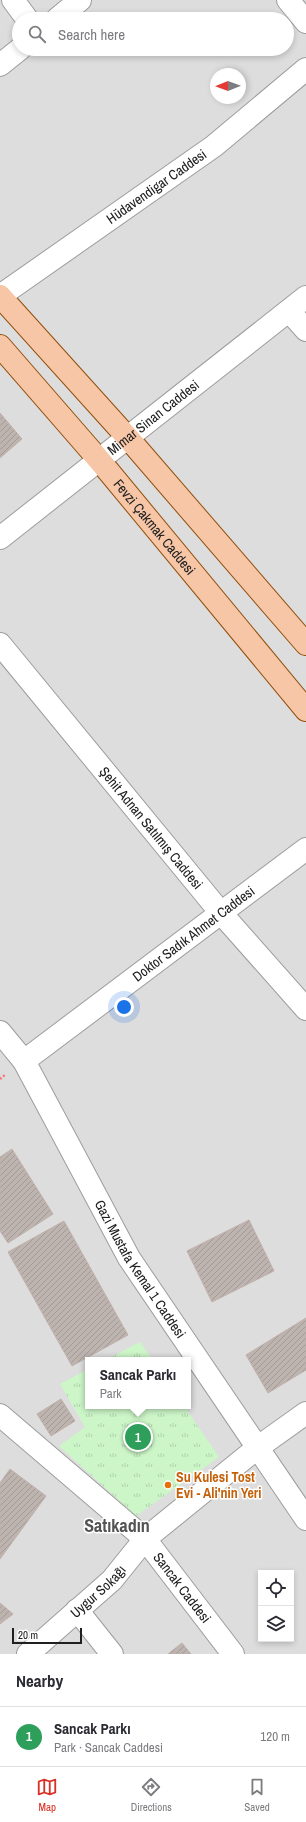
<!DOCTYPE html>
<meta charset="utf-8">
<style>
:root{--surface:#fff;--page:#f2f2f3;--text:#2b2b33;--muted:#7c7c81;--line:#e1e1e2;--accent:#d93025}
body{margin:0;font-family:"Archivo Narrow",sans-serif;background:var(--page);color:var(--text)}
.controls{position:absolute;right:12px;bottom:12px;display:grid;overflow:hidden;border-radius:0px;box-shadow:0 2px 6px #0003}
.controls button{width:36px;height:36px;display:grid;place-items:center;padding:0;border:0;border-bottom:1px solid var(--line);background:var(--surface);color:var(--text);font:20px sans-serif}
.compass{position:absolute;left:210px;top:68px;width:36px;height:36px;border-radius:50%;background:var(--surface);box-shadow:0 2px 6px #0003;rotate:269deg}
.scale{position:absolute;left:12px;bottom:10px;width:70px;box-sizing:border-box;padding-left:4px;border:2px solid #202020;border-top:0;font-size:11px;line-height:14px;white-space:nowrap;color:#202020;-webkit-text-stroke:3px #fff;paint-order:stroke}
.you{position:absolute;left:124px;top:1007px;width:14px;height:14px;margin:-10px;border:3px solid #fff;border-radius:50%;background:#1a73e8;box-shadow:0 0 0 6px #1a73e833}
.badge{display:grid;place-items:center;width:26px;height:26px;border-radius:50%;background:var(--accent);color:#fff;font-size:13px;font-weight:700}
.pin{position:absolute;translate:-50% -50%;border:2px solid #fff;box-shadow:0 1px 4px #0006}
.popup{position:absolute;left:85px;top:1357px;width:106px;height:52px;box-sizing:border-box;display:grid;place-content:center;border-radius:0px;background:var(--surface);filter:drop-shadow(0 1px 3px #0005);font-size:13px;white-space:nowrap;color:var(--muted)}
.popup b{font-size:15px;color:var(--text)}
.popup::after{content:'';position:absolute;left:50%;top:100%;margin-left:-8px;border:8px solid transparent;border-top-color:var(--surface)}
.list{margin:0;padding:0;list-style:none}
h2{display:flex;justify-content:space-between;align-items:center;height:52px;margin:0;padding:0 16px;font-size:17px}
h2 small{font-size:13px;font-weight:400;color:var(--muted)}
.list li{display:grid;grid-template-columns:26px 1fr auto;gap:12px;align-items:center;box-sizing:border-box;height:60px;padding:0 16px;border-top:1px solid var(--line)}
.list b{display:block;font-size:15px;white-space:nowrap}
.list p{margin:0;font-size:13px;white-space:nowrap;color:var(--muted)}
.list em{font-size:13px;font-style:normal;color:var(--muted)}
.icon{flex:none;width:22px;height:22px;fill:none;stroke:currentColor;stroke-width:2;stroke-linecap:round;stroke-linejoin:round}
.map{position:relative;flex:none;width:306px;height:1654px;overflow:hidden}
.search{position:absolute;background:var(--surface);box-shadow:0 2px 6px #0003;left:12px;right:12px;top:12px;height:44px;display:flex;align-items:center;gap:10px;box-sizing:border-box;padding:0 14px;border-radius:22px;color:var(--muted);font-size:15px}
.sheet{height:112px;background:var(--surface)}
nav{display:flex;justify-content:space-around;align-items:center;box-sizing:border-box;height:56px;border-top:1px solid var(--line);background:var(--surface);font-size:11px;color:var(--muted)}
nav a{display:grid;justify-items:center;gap:2px}
nav .on{color:var(--accent)}
.map>svg:first-child{display:block}
.residential{fill:#dedddd;fill-rule:evenodd}
.park{fill:url(#park-tufts)}
.building{fill:url(#building-hatch);stroke:#c1b0aa}
.lines{fill:none;stroke-linecap:round;stroke-linejoin:round}
.minor-casing{stroke:#9d9d9d;stroke-width:24}
.major-casing{stroke:#914e0b;stroke-width:24}
.path{stroke:#f0787f;stroke-width:2.5;stroke-dasharray:2 2;stroke-linecap:butt}
.minor{stroke:#fff;stroke-width:22}
.major{stroke:#f6c6a6;stroke-width:22}
.food-dot{fill:#e8710a;stroke:#fff;stroke-width:1.5}
.labels{text-anchor:middle;dominant-baseline:central;stroke-width:3;stroke-linejoin:round;paint-order:stroke}
.street-label{font-size:14px;fill:#202020;stroke:#fff}
.food-label{font-size:14px;font-weight:bold;fill:#c56008;stroke:#fff;text-anchor:start}
.district-label{font-size:18px;font-weight:bold;fill:#535353;stroke:#fff}
</style>
<div class="map">
<svg width="306" height="1654" viewBox="0 0 306 1654">
<defs>
<pattern id="park-tufts" width="24" height="20" patternUnits="userSpaceOnUse"><rect width="24" height="20" fill="#ccf6c8"/><path d="M3 7l-1-3M5 7V3M7 7l1-3M15 17l-1-3M17 17v-4M19 17l1-3" fill="none" stroke="#afd3ac"/></pattern>
<pattern id="building-hatch" width="6" height="6" patternUnits="userSpaceOnUse"><rect width="6" height="6" fill="#bdb4b0"/><path d="M-1 1l2-2M0 6l6-6M5 7l2-2" fill="none" stroke="#a29a97"/></pattern>
</defs>
<rect width="100%" height="100%" fill="#f0ebe7"/>
<path class="residential" d="M0 0H306V1654H0ZM19 19H287V49H19ZM216 74H240V98H216ZM88 1360H188V1406H88ZM261 1573H291V1639H261Z"/>
<g class="park">
<polygon points="140,1342 153,1360 106,1360"/>
<polygon points="88,1369 88,1406 184,1406 219,1457 136,1516 59,1446 85,1427 60,1384"/>
</g>
<g class="building">
<polygon points="0,413 22,439 0,458"/>
<polygon points="12,1149 53,1214 8,1243 0,1231 0,1157"/>
<polygon points="249,1220 274,1271 212,1302 187,1251"/>
<polygon points="64,1221 128,1335 72,1366 8,1252"/>
<polygon points="306,1318 306,1370 268,1393 246,1355"/>
<polygon points="61,1399 75,1421 51,1436 37,1414"/>
<polygon points="10,1469 46,1496 0,1559 0,1483"/>
<polygon points="0,1603 13,1614 0,1624"/>
<polygon points="182,1643 191,1654 168,1654"/>
</g>
<g class="lines">
<defs>
<g id="minor">
<polyline points="13,0 27,19"/>
<polyline points="288,0 306,22"/>
<polyline points="57,19 80,0"/>
<polyline points="0,65 20,49"/>
<path id="s1" d="M0 296 214 146 306 69"/>
<polyline points="289,311 306,330"/>
<path id="s2" d="M0 538 306 297"/>
<path id="s3" d="M0 644 221 913 306 1009"/>
<path id="s4" d="M0 1032 24 1061 129 1258 306 1519"/>
<path id="s5" d="M24 1061 306 849"/>
<path id="s6" d="M0 1415 145 1539 233 1654"/>
<polyline points="77,1610 112,1654"/>
<path id="s7" d="M28 1654 112 1580 145 1539 257 1448 306 1413"/>
</g>
<g id="major">
<polyline points="0,296 128,438 306,644"/>
<path id="s8" d="M0 346 100 461 306 710"/>
</g>
</defs>
<use href="#minor" class="minor-casing"/>
<use href="#major" class="major-casing"/>
<polyline class="path" points="0,1079 6,1074"/>
<use href="#minor" class="minor"/>
<use href="#major" class="major"/>
</g>
<circle class="food-dot" cx="168" cy="1485" r="4"/>
<g class="labels">
<g class="street-label">
<text stroke="none"><textPath href="#s1" startOffset="191">Hüdavendigar Caddesi</textPath></text>
<text stroke="none"><textPath href="#s2" startOffset="195">Mimar Sinan Caddesi</textPath></text>
<text stroke="none"><textPath href="#s8" startOffset="238">Fevzi Çakmak Caddesi</textPath></text>
<text stroke="none"><textPath href="#s3" startOffset="238">Şehit Adnan Satılmış Caddesi</textPath></text>
<text stroke="none"><textPath href="#s5" startOffset="212">Doktor Sadık Ahmet Caddesi</textPath></text>
<text stroke="none"><textPath href="#s4" startOffset="276">Gazi Mustafa Kemal 1 Caddesi</textPath></text>
<text stroke="none"><textPath href="#s6" startOffset="252">Sancak Caddesi</textPath></text>
<text stroke="none"><textPath href="#s7" startOffset="94">Uygur Sokağı</textPath></text>
</g>
<g class="food-label">
<text x="176" y="1477">Su Kulesi Tost<tspan x="176" dy="16">Evi - Ali'nin Yeri</tspan></text>
</g>
<g class="district-label">
<text x="117" y="1525">Satıkadın</text>
</g>
</g>
</svg>
<div class="controls">
<button><svg class="icon" aria-label="locate" viewBox="0 0 24 24"><circle cx="12" cy="12" r="6"/><path d="M12 2v4M12 18v4M2 12h4M18 12h4"/></svg></button>
<button><svg class="icon" aria-label="layers" viewBox="0 0 24 24"><path d="M12 4l9 5-9 5-9-5zM3 14l9 5 9-5"/></svg></button>
</div>
<svg class="compass" viewBox="-18 -18 36 36"><path d="M0-13l5 13h-10z" fill="#e53935"/><path d="M0 13l5-13h-10z" fill="#7c7c81"/></svg>
<div class="scale">20 m</div>
<div class="you"></div>
<div class="pin badge" style="left:138px;top:1437px;background:#2e9e5b">1</div>
<div class="popup"><b>Sancak Parkı</b>Park</div>
<div class="search"><svg class="icon" aria-label="search" viewBox="0 0 24 24"><circle cx="10" cy="10" r="6"/><path d="M15 15l6 6"/></svg>Search here</div>
</div>
<section class="sheet">
<h2>Nearby<small></small></h2>
<ul class="list">
<li><span class="badge" style="background:#2e9e5b">1</span><div><b>Sancak Parkı</b><p>Park · Sancak Caddesi</p></div><em>120 m</em></li>
</ul>
</section>
<nav>
<a class="on"><svg class="icon" aria-label="map" viewBox="0 0 24 24"><path d="M3 6l6-2 6 2 6-2v14l-6 2-6-2-6 2zM9 4v14M15 6v14"/></svg>Map</a>
<a><svg class="icon" aria-label="directions" viewBox="0 0 24 24"><path d="M12 3l9 9-9 9-9-9zM9 14v-3h6M13 9l2 2-2 2"/></svg>Directions</a>
<a><svg class="icon" aria-label="saved" viewBox="0 0 24 24"><path d="M7 4h10v16l-5-4-5 4z"/></svg>Saved</a>
</nav>
